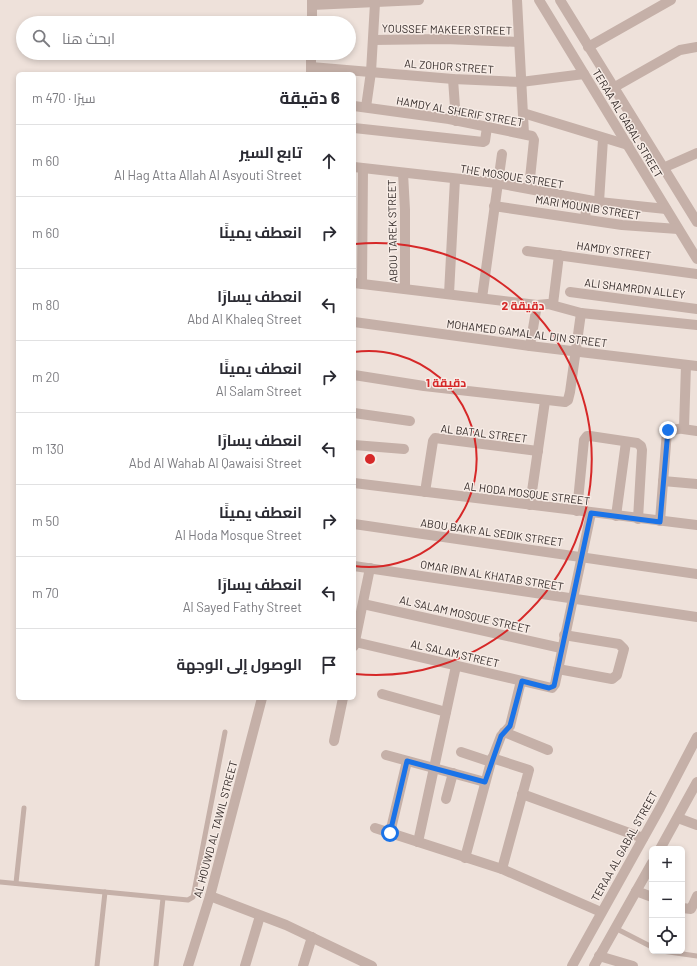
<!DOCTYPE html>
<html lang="ar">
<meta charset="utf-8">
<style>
:root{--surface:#fff;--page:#f2f2f3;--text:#2b2b33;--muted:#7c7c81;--line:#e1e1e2}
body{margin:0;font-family:Barlow,Cairo,sans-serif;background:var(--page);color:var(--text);direction:rtl}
.controls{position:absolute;right:12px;bottom:12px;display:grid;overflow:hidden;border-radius:6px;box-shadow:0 2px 6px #0003}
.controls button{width:36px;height:36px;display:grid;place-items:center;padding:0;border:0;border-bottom:1px solid var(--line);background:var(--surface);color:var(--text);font:20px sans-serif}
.stop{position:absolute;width:12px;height:12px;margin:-9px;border:3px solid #1a73e8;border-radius:50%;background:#fff}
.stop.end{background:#1a73e8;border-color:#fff;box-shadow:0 1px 4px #0008}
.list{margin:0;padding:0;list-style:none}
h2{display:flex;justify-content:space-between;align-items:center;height:52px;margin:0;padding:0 16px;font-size:17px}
h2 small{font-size:13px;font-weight:400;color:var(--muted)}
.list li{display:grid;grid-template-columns:26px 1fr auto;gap:12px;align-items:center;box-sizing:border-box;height:72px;padding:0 16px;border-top:1px solid var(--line)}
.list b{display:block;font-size:15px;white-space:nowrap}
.list p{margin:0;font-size:13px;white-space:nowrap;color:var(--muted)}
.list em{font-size:13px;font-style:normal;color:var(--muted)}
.icon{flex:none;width:22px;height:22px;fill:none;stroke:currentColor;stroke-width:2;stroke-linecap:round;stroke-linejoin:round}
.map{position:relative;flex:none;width:697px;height:966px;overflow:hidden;direction:ltr}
.search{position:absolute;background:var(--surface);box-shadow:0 2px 6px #0003;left:16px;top:16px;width:340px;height:44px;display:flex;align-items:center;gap:10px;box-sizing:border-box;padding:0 14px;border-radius:22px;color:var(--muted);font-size:15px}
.panel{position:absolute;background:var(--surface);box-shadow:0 2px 6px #0003;left:16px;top:72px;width:340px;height:628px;border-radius:6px;direction:rtl}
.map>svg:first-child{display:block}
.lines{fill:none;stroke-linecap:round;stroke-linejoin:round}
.service{stroke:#c5b0a8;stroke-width:5}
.minor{stroke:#c5b0a8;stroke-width:10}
.route{stroke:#1a73e8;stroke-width:5}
.ring{fill:none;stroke:#d62828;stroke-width:2}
.labels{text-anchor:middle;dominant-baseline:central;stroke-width:3;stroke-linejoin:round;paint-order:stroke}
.street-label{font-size:11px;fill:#322927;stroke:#f7ece6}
.centre{fill:#d62828;stroke:#f7ece6;stroke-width:2}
.ring-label{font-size:12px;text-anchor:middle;font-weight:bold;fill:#d62828;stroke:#f7ece6;stroke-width:3;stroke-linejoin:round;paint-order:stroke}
</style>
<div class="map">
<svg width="697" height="966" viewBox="0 0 697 966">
<rect width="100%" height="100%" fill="#eee1da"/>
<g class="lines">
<g class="service">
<polyline points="0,882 188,900 193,897 194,892 225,732"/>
<polyline points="16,883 24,808"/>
<polyline points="615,928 652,947"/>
<polyline points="662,951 697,956"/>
<polyline points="97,966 105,892"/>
<polyline points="156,966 163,898"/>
</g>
<g class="minor">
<polyline points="517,0 524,134"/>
<polyline points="539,0 697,259"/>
<polyline points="560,0 697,222"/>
<polyline points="312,5 419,0"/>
<polyline points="312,23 312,0"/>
<polyline points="373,40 445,39 519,42"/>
<polyline points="588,47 671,0"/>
<polyline points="311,67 453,79 521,82 584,74"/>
<polyline points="311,74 311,53"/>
<polyline points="453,79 456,121"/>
<polyline points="613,88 680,50 697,47"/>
<polyline points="354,106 449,119 532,136 534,140 529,188"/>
<polyline points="366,107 371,72 375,3"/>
<polyline points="523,113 628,145"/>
<polyline points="354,128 483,142 485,141 487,127"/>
<polyline points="354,167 497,183 599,202 666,209"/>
<polyline points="663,168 697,153"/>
<polyline points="403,173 405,210 405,289"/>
<polyline points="599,202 603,139"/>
<polyline points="494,206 622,225 678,229"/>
<polyline points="585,219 587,200"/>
<polyline points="527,251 697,274"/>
<polyline points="354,283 537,305 548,304 581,313 697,325"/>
<polyline points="362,284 363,169"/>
<polyline points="570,292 697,309"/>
<polyline points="449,294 455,179"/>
<polyline points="482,298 502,154"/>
<polyline points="553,304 559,255"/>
<polyline points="354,322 530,346 697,366"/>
<polyline points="530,346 537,305"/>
<polyline points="354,375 424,386 565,402 568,400 570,392 581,313"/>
<polyline points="354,413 410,421"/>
<polyline points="683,429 697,431"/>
<polyline points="354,445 404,449"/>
<polyline points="663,481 697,484"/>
<polyline points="354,483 697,525"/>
<polyline points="425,492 433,441 435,438 538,451"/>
<polyline points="530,505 545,401"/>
<polyline points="577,511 584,440 587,436 590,436 637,443 641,446 642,450 638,519"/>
<polyline points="616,516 626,442"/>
<polyline points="660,521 667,431 684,428 686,365"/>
<polyline points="354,524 697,574"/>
<polyline points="354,566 697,617"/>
<polyline points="363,604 561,648"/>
<polyline points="355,642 552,688 555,684 591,513"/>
<polyline points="354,646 370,568"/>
<polyline points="558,669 612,679 617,675 624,649 619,644 564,635"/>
<polyline points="382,694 446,712"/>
<polyline points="504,732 548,750"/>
<polyline points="334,741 343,698"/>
<polyline points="461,752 491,762"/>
<polyline points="386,755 485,782"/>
<polyline points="492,758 529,770 502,869"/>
<polyline points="522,794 643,838"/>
<polyline points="446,799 453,773"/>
<polyline points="678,818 697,825"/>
<polyline points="375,828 502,869 601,912"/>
<polyline points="390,833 407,761"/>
<polyline points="418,842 456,666"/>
<polyline points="660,849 697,782"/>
<polyline points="465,858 491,762 501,736 510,726 521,681"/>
<polyline points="636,891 652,897"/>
<polyline points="210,896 286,925 372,966"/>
<polyline points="682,908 691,909 697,896"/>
<polyline points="599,956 633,966"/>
<polyline points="188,966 210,896 262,698"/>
<polyline points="245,966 260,916"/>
<polyline points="303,966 312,937"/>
<polyline points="572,966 660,808 697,737"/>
<polyline points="594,966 652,863"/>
</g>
</g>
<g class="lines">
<polyline class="route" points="390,833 407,761 485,782 501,736 510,726 522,681 549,688 554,686 591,513 660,522 668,430"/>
</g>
<g class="ring">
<path d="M354 352A108 108 0 1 1 354 566"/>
<path d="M355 244A216 216 0 1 1 355 674"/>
</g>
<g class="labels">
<g class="street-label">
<text transform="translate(447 29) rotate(1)">YOUSSEF MAKEER STREET</text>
<text transform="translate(449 66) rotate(4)">AL ZOHOR STREET</text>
<text transform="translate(460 111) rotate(10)">HAMDY AL SHERIF STREET</text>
<text transform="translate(628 123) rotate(59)">TERAA AL GABAL STREET</text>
<text transform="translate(512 176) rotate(9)">THE MOSQUE STREET</text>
<text transform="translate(588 207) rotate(9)">MARI MOUNIB STREET</text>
<text transform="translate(392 231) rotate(-91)">ABOU TAREK STREET</text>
<text transform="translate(614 250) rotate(8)">HAMDY STREET</text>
<text transform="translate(635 288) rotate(7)">ALI SHAMRDN ALLEY</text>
<text transform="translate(527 333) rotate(7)">MOHAMED GAMAL AL DIN STREET</text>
<text transform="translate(484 433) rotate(7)">AL BATAL STREET</text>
<text transform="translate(527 493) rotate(7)">AL HODA MOSQUE STREET</text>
<text transform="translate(492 532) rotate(8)">ABOU BAKR AL SEDIK STREET</text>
<text transform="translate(492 575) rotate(9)">OMAR IBN AL KHATAB STREET</text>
<text transform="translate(465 614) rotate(13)">AL SALAM MOSQUE STREET</text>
<text transform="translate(455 653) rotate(13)">AL SALAM STREET</text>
<text transform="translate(215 829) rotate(-75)">AL HOUWD AL TAWIL STREET</text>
<text transform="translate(624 846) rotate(-61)">TERAA AL GABAL STREET</text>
</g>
</g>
<circle cx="370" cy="459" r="6" class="centre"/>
<g class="ring-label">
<text x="523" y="310">2 دقيقة</text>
<text x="446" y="387">1 دقيقة</text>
</g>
</svg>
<div class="controls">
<button>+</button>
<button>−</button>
<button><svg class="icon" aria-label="locate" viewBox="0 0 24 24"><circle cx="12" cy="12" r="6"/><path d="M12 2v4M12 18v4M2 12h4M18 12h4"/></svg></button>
</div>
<div class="stop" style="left:390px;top:833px"></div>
<div class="stop end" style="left:668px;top:430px"></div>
<div class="search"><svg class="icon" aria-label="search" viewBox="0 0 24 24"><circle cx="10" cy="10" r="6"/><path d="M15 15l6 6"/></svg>ابحث هنا</div>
<section class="panel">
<h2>6 دقيقة<small>سيرًا · 470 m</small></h2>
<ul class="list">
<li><svg class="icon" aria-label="ahead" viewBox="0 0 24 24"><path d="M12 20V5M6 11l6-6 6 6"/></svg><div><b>تابع السير</b><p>Al Hag Atta Allah Al Asyouti Street</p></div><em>60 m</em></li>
<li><svg class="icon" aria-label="right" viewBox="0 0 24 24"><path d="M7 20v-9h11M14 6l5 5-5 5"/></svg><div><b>انعطف يمينًا</b></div><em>60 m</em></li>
<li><svg class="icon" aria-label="left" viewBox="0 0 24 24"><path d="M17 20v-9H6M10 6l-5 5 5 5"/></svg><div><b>انعطف يسارًا</b><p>Abd Al Khaleq Street</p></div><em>80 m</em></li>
<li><svg class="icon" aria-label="right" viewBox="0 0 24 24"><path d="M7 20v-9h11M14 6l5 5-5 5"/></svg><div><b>انعطف يمينًا</b><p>Al Salam Street</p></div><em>20 m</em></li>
<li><svg class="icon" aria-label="left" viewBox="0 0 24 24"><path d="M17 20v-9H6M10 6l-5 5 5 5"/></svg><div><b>انعطف يسارًا</b><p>Abd Al Wahab Al Qawaisi Street</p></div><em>130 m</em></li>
<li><svg class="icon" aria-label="right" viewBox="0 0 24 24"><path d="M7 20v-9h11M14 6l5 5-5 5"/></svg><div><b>انعطف يمينًا</b><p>Al Hoda Mosque Street</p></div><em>50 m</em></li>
<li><svg class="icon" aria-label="left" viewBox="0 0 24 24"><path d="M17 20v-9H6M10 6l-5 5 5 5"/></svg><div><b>انعطف يسارًا</b><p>Al Sayed Fathy Street</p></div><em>70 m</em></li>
<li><svg class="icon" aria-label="arrive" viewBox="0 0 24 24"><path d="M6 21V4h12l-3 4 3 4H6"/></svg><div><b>الوصول إلى الوجهة</b></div></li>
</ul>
</section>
</div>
